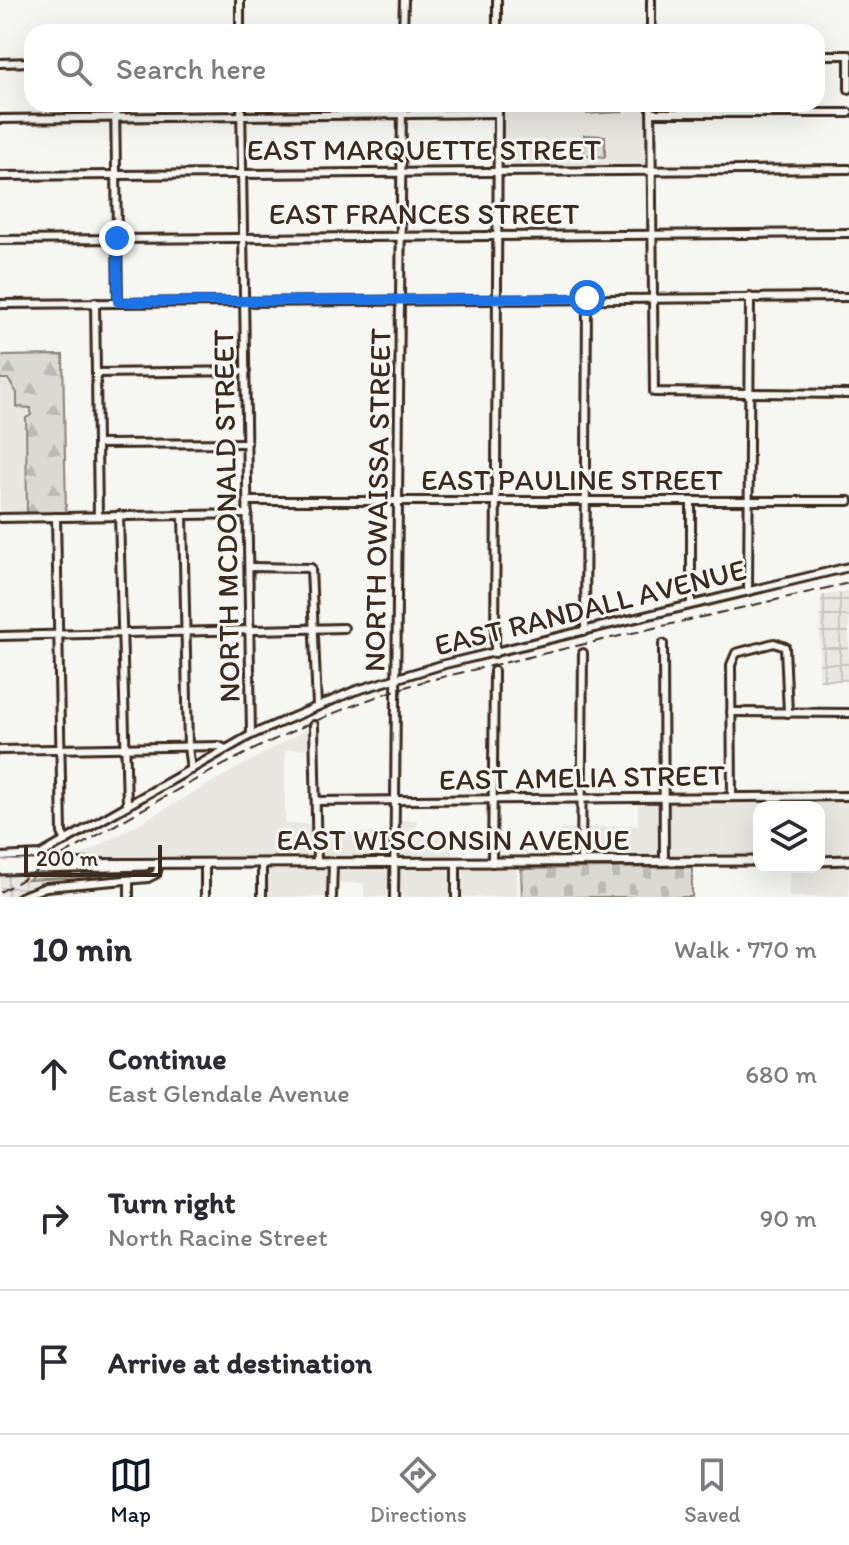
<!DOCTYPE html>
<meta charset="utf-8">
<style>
:root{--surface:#fff;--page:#f2f2f3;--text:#2b2b33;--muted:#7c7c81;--line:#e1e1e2;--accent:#111827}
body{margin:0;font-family:Itim,sans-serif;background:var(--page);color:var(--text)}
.controls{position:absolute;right:24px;bottom:24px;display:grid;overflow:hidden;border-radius:16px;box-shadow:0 8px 32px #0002}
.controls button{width:72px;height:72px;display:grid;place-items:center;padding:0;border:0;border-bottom:2px solid var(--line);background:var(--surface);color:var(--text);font:40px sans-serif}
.scale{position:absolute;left:24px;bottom:20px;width:138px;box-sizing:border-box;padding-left:8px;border:4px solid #3b2a1e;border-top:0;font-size:22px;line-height:28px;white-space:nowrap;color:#3b2a1e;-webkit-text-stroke:6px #f6f6f2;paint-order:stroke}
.stop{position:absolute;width:24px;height:24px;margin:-18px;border:6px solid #1a73e8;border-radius:50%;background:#fff}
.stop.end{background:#1a73e8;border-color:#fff;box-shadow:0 2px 8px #0008}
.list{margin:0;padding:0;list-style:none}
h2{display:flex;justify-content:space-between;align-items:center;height:104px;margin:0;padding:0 32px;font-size:34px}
h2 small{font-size:26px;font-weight:400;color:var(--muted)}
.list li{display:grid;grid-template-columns:52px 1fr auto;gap:24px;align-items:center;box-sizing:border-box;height:144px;padding:0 32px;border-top:2px solid var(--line)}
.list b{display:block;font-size:30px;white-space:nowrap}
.list p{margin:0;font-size:26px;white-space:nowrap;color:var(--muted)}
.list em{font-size:26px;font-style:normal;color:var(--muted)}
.icon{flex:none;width:44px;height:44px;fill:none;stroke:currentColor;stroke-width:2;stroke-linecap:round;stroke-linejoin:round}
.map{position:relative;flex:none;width:849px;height:897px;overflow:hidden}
.search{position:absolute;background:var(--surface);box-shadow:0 8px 32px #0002;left:24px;right:24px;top:24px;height:88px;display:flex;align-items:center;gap:20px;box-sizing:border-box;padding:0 28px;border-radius:24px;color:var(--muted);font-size:30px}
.sheet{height:536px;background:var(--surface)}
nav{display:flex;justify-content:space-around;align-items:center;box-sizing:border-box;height:112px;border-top:2px solid var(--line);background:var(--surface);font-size:22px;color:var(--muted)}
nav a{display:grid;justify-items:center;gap:4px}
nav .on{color:var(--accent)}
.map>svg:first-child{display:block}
.built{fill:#e8e7e2}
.industrial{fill:url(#industrial-grid)}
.grass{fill:url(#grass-dots);stroke:#8a8278;stroke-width:2}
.forest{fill:url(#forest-firs);stroke:#8a8278;stroke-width:2}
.cemetery{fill:url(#cemetery-stones);stroke:#8a8278;stroke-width:2}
.green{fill:#dad9d3;stroke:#8a8278;stroke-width:2}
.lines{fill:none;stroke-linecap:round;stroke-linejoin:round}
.minor-casing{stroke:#3b2a1e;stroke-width:12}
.major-casing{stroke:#3b2a1e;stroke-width:13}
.minor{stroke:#f6f6f2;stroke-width:6}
.major{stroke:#f6f6f2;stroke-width:7}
.rail{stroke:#3b2a1e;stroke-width:2;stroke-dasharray:12 6;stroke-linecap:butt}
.route{stroke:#1a73e8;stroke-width:10}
.labels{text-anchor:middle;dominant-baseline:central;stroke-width:6;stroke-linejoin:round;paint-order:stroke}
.street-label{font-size:30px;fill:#3b2a1e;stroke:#f6f6f2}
</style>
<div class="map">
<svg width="849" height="897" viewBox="0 0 849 897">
<defs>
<pattern id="industrial-grid" width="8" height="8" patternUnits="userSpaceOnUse" patternTransform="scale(2)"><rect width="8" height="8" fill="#e8e7e2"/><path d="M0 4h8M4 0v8" fill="none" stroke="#c8c6c1"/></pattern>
<pattern id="grass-dots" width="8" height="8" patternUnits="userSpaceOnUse" patternTransform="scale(2)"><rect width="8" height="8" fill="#dad9d3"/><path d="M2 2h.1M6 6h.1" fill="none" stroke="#bcbab5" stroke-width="1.8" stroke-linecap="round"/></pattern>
<pattern id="forest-firs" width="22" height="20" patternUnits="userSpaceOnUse" patternTransform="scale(2)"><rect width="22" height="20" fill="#dad9d3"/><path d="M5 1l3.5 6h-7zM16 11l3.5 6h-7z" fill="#bcbab5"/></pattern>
<pattern id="cemetery-stones" width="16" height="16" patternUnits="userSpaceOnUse" patternTransform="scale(2)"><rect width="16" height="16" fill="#dad9d3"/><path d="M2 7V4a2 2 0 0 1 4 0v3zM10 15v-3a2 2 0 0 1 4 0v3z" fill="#bcbab5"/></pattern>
</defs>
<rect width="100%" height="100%" fill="#f6f6f2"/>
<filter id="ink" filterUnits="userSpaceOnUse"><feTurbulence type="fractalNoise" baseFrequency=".0125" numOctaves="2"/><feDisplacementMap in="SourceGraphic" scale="16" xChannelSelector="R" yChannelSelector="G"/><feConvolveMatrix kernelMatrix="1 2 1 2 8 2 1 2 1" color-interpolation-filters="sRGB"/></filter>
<g filter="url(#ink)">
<g class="built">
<polygon points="501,104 648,104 648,164 503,167"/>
<polygon points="0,379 8,379 17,393 17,407 31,407 31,415 26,418 27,513 0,514"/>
<polygon points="311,727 311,748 285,750 285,824 313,824 310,859 72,861"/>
<polygon points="849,799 849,855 819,855 819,807 759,807 759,856 560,857 560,829 638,825 638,802"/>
<polygon points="400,820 417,820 417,831 451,831 451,856 400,856"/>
<polygon points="390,832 390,859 320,858 320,833"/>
<polygon points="790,867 849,867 849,897 789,897"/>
<polygon points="324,869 328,871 328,897 266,897 265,872 269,870"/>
<polygon points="385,869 390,874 390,897 364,897 364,883 335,883 337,870"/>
<polygon points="401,869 449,869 452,897 397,897 398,873"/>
<polygon points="463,869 517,869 517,897 458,897"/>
</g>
<g class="industrial">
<polygon points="849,591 849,681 819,681 821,596"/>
<polygon points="46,872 37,897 0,897 0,873"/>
</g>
<polygon class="grass" points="144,871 146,873 28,880 38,872"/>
<polygon class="forest" points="63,355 66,513 27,513 26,418 31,415 31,408 17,407 17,393 8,379 0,379 0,356"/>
<polygon class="cemetery" points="692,867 692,897 522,897 521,869"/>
<g class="green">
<polygon points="588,104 622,104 622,112 587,114"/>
<polygon points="584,135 605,136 605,157 584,155"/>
</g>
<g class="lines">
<defs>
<g id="minor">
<polyline points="240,0 240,32"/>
<polyline points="403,32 404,0"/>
<polyline points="497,32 497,0"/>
<polyline points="651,32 651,0"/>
<polyline points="817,55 849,55"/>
<polyline points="849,57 849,89"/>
<polyline points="0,63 32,62"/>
<polyline points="115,104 118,302"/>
<polyline points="241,104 251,735"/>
<polyline points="651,104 654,392 849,394"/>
<polyline points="651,113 849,113"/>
<polyline points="0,119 498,113"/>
<polyline points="0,176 849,169"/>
<polyline points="0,240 849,233"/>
<polyline points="95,302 98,516"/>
<polyline points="0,304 849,297"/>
<polyline points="96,373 246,371"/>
<polyline points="97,444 247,443"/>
<polyline points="247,501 849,501"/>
<polyline points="119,515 127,805"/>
<polyline points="183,515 188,747 191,770"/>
<polyline points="56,517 62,833 66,841"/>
<polyline points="0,518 248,514"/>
<polyline points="249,567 311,568 317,706"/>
<polyline points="748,590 750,297"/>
<polyline points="691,604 691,501"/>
<polyline points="585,631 587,298"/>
<polyline points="0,636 344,628"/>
<polyline points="663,644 664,861"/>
<polyline points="495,653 498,104"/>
<polyline points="731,712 849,713"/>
<polyline points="314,725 317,863"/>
<polyline points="0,750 219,746 226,749"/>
<polyline points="732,797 731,665 736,653 774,643 785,647 788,713"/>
<polyline points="316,801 849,796"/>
<polyline points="0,857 40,855 251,735 354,691 445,664 849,567"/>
<polyline points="581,862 583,653"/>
<polyline points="492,863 494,671"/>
<polyline points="205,865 205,897"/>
<polyline points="129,880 129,897"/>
<polyline points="20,897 46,887 148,878 156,874 159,865"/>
<polyline points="262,897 262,864"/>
<polyline points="332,897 333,863"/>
<polyline points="394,897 402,104"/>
<polyline points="456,897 456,863"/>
</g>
<g id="major">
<polyline points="819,861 849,860"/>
<polyline points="0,864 759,861"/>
<polyline points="0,870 145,866"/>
</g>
</defs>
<use href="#minor" class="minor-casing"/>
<use href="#major" class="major-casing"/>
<use href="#minor" class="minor"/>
<use href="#major" class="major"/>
<path class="rail" d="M0 892C138 813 272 726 425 681L849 583"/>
</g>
</g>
<g class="lines" filter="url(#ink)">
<polyline class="route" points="117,238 118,302 587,298"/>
</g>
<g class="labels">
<g class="street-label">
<text x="424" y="149">EAST MARQUETTE STREET</text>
<text x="424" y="213">EAST FRANCES STREET</text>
<text x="572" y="479">EAST PAULINE STREET</text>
<text transform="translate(377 500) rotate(-89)">NORTH OWAISSA STREET</text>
<text transform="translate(226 516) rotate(-91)">NORTH MCDONALD STREET</text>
<text transform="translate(590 607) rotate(-14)">EAST RANDALL AVENUE</text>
<text transform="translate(582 777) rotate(-1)">EAST AMELIA STREET</text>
<text x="453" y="839">EAST WISCONSIN AVENUE</text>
</g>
</g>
</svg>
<div class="controls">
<button><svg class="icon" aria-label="layers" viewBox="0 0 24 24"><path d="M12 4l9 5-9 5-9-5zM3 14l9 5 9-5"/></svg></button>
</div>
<div class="scale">200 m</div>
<div class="stop" style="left:587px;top:298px"></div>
<div class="stop end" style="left:117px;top:238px"></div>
<div class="search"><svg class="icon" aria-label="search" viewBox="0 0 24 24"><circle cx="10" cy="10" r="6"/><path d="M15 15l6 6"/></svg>Search here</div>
</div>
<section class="sheet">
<h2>10 min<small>Walk · 770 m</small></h2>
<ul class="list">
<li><svg class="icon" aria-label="ahead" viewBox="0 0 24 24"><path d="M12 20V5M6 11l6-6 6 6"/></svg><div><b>Continue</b><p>East Glendale Avenue</p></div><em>680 m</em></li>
<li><svg class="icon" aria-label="right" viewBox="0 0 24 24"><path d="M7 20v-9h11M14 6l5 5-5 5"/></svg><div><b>Turn right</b><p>North Racine Street</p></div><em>90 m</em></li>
<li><svg class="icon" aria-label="arrive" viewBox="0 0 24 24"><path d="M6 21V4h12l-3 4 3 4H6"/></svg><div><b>Arrive at destination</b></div></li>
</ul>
</section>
<nav>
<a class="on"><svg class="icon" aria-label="map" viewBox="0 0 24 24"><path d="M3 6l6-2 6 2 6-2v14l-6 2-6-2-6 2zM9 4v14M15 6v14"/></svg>Map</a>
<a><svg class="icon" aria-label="directions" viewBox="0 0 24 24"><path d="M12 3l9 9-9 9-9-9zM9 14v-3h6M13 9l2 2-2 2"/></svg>Directions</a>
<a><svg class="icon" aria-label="saved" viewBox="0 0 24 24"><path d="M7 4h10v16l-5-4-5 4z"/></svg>Saved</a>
</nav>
